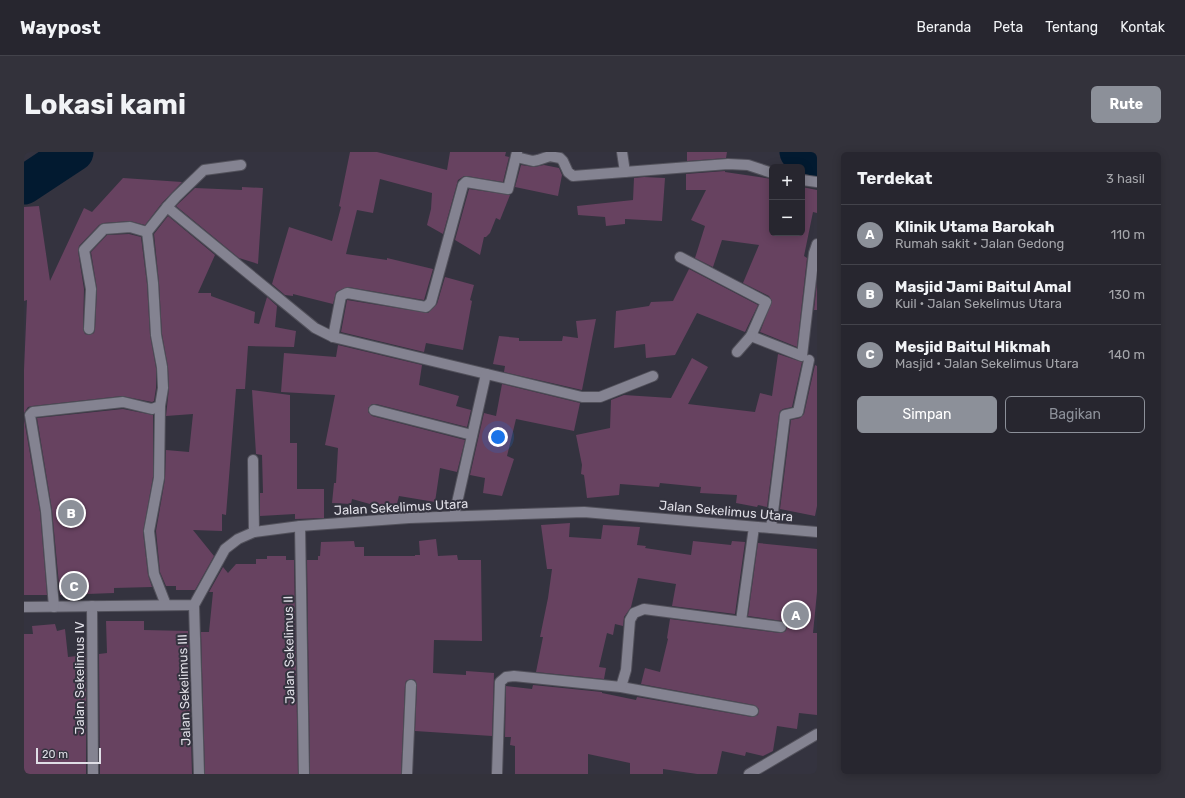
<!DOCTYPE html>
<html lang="id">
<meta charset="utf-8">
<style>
:root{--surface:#27262f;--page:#33323b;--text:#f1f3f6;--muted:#a4a5aa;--line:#43434b;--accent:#8c9099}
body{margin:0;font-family:Rubik,sans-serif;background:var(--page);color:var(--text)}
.controls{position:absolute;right:12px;top:12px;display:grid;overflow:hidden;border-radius:6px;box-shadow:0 2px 10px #0003}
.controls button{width:36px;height:36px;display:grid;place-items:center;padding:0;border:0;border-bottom:1px solid var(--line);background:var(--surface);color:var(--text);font:20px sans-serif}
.scale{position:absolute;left:12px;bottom:10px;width:65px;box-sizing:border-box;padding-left:4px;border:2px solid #dfdee6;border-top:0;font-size:11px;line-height:14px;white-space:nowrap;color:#dfdee6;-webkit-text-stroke:3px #34333f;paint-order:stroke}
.you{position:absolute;left:474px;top:285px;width:14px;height:14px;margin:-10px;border:3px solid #fff;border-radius:50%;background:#1a73e8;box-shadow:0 0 0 6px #1a73e833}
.badge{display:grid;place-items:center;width:26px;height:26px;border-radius:50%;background:var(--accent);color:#fff;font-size:13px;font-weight:700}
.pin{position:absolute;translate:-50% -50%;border:2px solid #fff;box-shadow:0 1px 4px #0006}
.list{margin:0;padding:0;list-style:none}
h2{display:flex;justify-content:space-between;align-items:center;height:52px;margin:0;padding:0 16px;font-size:17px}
h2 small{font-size:13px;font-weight:400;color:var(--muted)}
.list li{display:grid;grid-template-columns:26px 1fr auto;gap:12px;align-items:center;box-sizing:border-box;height:60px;padding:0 16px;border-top:1px solid var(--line)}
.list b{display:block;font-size:15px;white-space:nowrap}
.list p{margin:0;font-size:13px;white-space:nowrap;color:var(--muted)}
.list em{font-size:13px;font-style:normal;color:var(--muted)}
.actions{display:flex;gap:8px;padding:12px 16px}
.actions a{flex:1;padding:9px 0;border:1px solid var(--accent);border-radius:6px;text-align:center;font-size:14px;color:var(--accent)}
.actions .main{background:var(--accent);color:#fff}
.map{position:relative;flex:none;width:793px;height:622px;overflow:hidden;border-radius:6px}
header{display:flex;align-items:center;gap:24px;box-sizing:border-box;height:56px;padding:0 20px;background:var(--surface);border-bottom:1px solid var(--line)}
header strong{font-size:19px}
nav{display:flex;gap:22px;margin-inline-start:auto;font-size:14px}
.intro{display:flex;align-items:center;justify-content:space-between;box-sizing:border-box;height:96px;padding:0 24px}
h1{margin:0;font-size:28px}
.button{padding:10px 18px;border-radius:6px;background:var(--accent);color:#fff;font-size:14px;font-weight:700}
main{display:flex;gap:24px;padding:0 24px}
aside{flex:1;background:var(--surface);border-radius:6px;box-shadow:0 2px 10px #0003}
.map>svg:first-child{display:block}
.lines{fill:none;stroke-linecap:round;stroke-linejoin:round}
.river{stroke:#021a30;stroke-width:39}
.building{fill:#674260}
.minor-casing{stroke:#52515b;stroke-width:12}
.minor{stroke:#848391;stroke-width:10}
.labels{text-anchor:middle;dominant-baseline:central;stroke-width:4;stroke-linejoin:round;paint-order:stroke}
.street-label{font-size:13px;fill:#dfdee6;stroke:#34333f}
</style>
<header>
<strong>Waypost</strong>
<nav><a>Beranda</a><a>Peta</a><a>Tentang</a><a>Kontak</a></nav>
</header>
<div class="intro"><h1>Lokasi kami</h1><a class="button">Rute</a></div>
<main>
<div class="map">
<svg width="793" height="622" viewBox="0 0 793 622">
<rect width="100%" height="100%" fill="#34333f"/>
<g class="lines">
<g class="river">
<polyline points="775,0 793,5"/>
<polyline points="0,33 50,0"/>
</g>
</g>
<g class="building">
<polygon points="326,0 353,0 423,18 426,0 482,0 481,4 485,5 479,30 443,24 440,24 434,28 419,82 403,73 407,57 408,41 356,27 349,61 333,58 322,102 363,108 363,106 409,117 400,148 324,135 312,140 309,152 269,142 269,144 261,143 248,132 265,75 308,89 317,55 315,54"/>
<polygon points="663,0 703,0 702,6 663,9"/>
<polygon points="497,13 510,15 520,13 535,16 538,23 534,44 491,35"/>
<polygon points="701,19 701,20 748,27 748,81 778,81 778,35 793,38 793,61 789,60 780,104 783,106 773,195 736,180 748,149 745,144 719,131 735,93 698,88 689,115 671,106 681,74 667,68 682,38 662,38 662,22"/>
<polygon points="620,25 641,26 638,69 601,67 601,72 582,74 581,65 554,63 553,54 609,48 610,26"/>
<polygon points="99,26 158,30 138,51 121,73 106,69 79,71 75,73 55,94 54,99 60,137 59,177 61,182 65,183 70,181 71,177 73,137 67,100 83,83 105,82 117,85 123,132 126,183 132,216 132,236 130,249 128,250 98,244 8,254 4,255 0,261 0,218 3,148 0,149 0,55 15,54 26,129 60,56 68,60"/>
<polygon points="218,35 239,36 234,112 215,106 152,54 171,36 218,38"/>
<polygon points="445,37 486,43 476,68 472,66 466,81 462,85 460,85 456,103 431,88"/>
<polygon points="144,64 191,103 174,141 187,141 187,144 231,160 230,171 235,172 243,145 253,154 251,175 272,179 270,195 224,194 221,237 212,237 202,363 198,362 198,379 169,378 190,404 171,438 152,438 152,434 142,434 136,420 132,379 141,327 142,298 165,300 169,262 142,264 145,236 144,215 138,182 135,131 130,82"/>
<polygon points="665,117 734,153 721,180 673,161 651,203 622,206 621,192 590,196 592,159 625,154 627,150 649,149"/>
<polygon points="421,125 450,133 446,148 448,149 439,198 402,191 400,200 317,180 323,148 404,161 413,152"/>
<polygon points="793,131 793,158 790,158"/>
<polygon points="572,167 558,238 480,220 481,214 469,212 475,184 495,186 495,189 538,189 539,184 554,186 552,169"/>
<polygon points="314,193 398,213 395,233 435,244 432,254 447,258 443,275 352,252 348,252 344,256 344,260 348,264 441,288 433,320 416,316 411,350 375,344 371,359 328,347 327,352 308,351 310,331 312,331 314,296 301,293 311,243 257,240 260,201 312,205"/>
<polygon points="754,202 778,210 768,255 759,257 756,259 755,262 743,355 734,353 733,355 712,351 713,343 676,341 677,335 636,331 635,335 596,332 595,343 563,346 560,323 557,322 558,313 552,283 586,276 587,248 600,243 647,246 668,206 684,215 664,252 731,260 736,241 748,244"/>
<polygon points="791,213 793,214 793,354 791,364 756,357 767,268 776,266 780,262"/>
<polygon points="478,232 556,251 550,279 492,267 483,304 490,307 478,344 459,341 461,326 446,323 460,261 472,264"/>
<polygon points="228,238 266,243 266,291 273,291 273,337 300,337 300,366 271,367 271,362 236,364 236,341 239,341 238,303 232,302"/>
<polygon points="99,257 129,263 129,325 119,380 124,423 128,435 90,436 90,441 36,443 28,358 13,266"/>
<polygon points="0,267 16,360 23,443 0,443"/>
<polygon points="546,371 545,385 577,387 579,373 616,375 613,393 622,394 621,396 667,403 669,389 707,393 708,389 721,390 711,462 648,454 652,432 614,426 607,455 600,465 599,474 591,472 589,483 583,481 575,515 582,516 580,527 512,520 519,485 516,485 524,446 528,417 523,417 517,373"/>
<polygon points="412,387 414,404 433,403 434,408 457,408 458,489 410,488 409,521 442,523 442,519 470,521 468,584 391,579 393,533 391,528 387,527 382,529 381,533 377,622 286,622 283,408 294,408 294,404 296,404 297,390 330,389 331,395 340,395 340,404 391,404 391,403 396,403 395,389"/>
<polygon points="734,391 793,397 793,440 789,481 793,481 793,563 775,561 773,577 753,574 749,599 739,604 722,600 721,604 698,599 693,622 673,622 639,617 639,622 606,622 606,611 564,602 564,622 491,622 491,594 486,593 487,585 481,585 482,534 508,537 509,533 578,540 578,541 612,548 613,545 728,565 734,563 735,557 730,553 617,532 621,516 636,520 644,487 643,486 646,467 756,481 762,479 763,473 758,469 724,464"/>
<polygon points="243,404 262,404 262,408 270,408 274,622 181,622 177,480 185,480 189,440 185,440 199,415 204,421 212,412 232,412 232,407 243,407"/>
<polygon points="82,469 120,469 120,478 164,479 168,622 76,622 75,502 83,501"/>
<polygon points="31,472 33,479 41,477 44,505 62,503 62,622 0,622 0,482 9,482 8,474"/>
</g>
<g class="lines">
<defs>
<g id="minor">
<polyline points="598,0 601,20"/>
<polyline points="492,5 509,9 514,8 526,4 536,6 539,9 544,20 549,24 704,12 724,13 748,21"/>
<polyline points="217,13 180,18 152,45 143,55 291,176 309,185 558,245 576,245 629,224"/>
<polyline points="778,28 793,30"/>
<polyline points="656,105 742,150 727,184 778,204 790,101 793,92"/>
<polyline points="65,177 67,137 60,98 80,77 106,75 123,80 143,55"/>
<polyline points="309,185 317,144 323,141 402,155 407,150 439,33 442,30 484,37 493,0"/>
<polyline points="713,200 727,184"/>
<polyline points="136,254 135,326 125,379 130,422 142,453"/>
<polyline points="350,258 448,283"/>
<polyline points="229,308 230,380"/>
<polyline points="430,364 462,222"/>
<polyline points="276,374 280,622"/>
<polyline points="747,376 761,263 774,260 785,208"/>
<polyline points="170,453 175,622"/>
<polyline points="68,454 69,622"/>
<polyline points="0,455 170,453 201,397 214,387 230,380 276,374 385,366 560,360 793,380"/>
<polyline points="30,455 22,359 6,263 9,260 99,250 128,257 136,254 139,236 138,215 132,183 129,131 123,80"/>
<polyline points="717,469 730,375"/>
<polyline points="597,535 729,559"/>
<polyline points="383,622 387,533"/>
<polyline points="473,622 476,530 482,525 490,524 597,535 602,518 606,468 610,461 620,457 757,475"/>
<polyline points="725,622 793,582"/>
</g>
</defs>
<use href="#minor" class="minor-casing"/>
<use href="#minor" class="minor"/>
</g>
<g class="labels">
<g class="street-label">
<text transform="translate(377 355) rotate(-3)">Jalan Sekelimus Utara</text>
<text transform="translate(702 359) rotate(5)">Jalan Sekelimus Utara</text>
<text transform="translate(265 498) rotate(-91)">Jalan Sekelimus II</text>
<text transform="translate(55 526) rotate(-90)">Jalan Sekelimus IV</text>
<text transform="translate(160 538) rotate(-92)">Jalan Sekelimus III</text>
</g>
</g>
</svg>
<div class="controls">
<button>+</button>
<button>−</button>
</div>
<div class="scale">20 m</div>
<div class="you"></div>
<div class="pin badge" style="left:772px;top:463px">A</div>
<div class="pin badge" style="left:47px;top:361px">B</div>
<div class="pin badge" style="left:50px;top:434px">C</div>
</div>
<aside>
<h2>Terdekat<small>3 hasil</small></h2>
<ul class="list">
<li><span class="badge">A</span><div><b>Klinik Utama Barokah</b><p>Rumah sakit · Jalan Gedong</p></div><em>110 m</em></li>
<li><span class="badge">B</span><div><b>Masjid Jami Baitul Amal</b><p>Kuil · Jalan Sekelimus Utara</p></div><em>130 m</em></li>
<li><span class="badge">C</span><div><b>Mesjid Baitul Hikmah</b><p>Masjid · Jalan Sekelimus Utara</p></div><em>140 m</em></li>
</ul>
<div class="actions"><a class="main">Simpan</a><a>Bagikan</a></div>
</aside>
</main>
